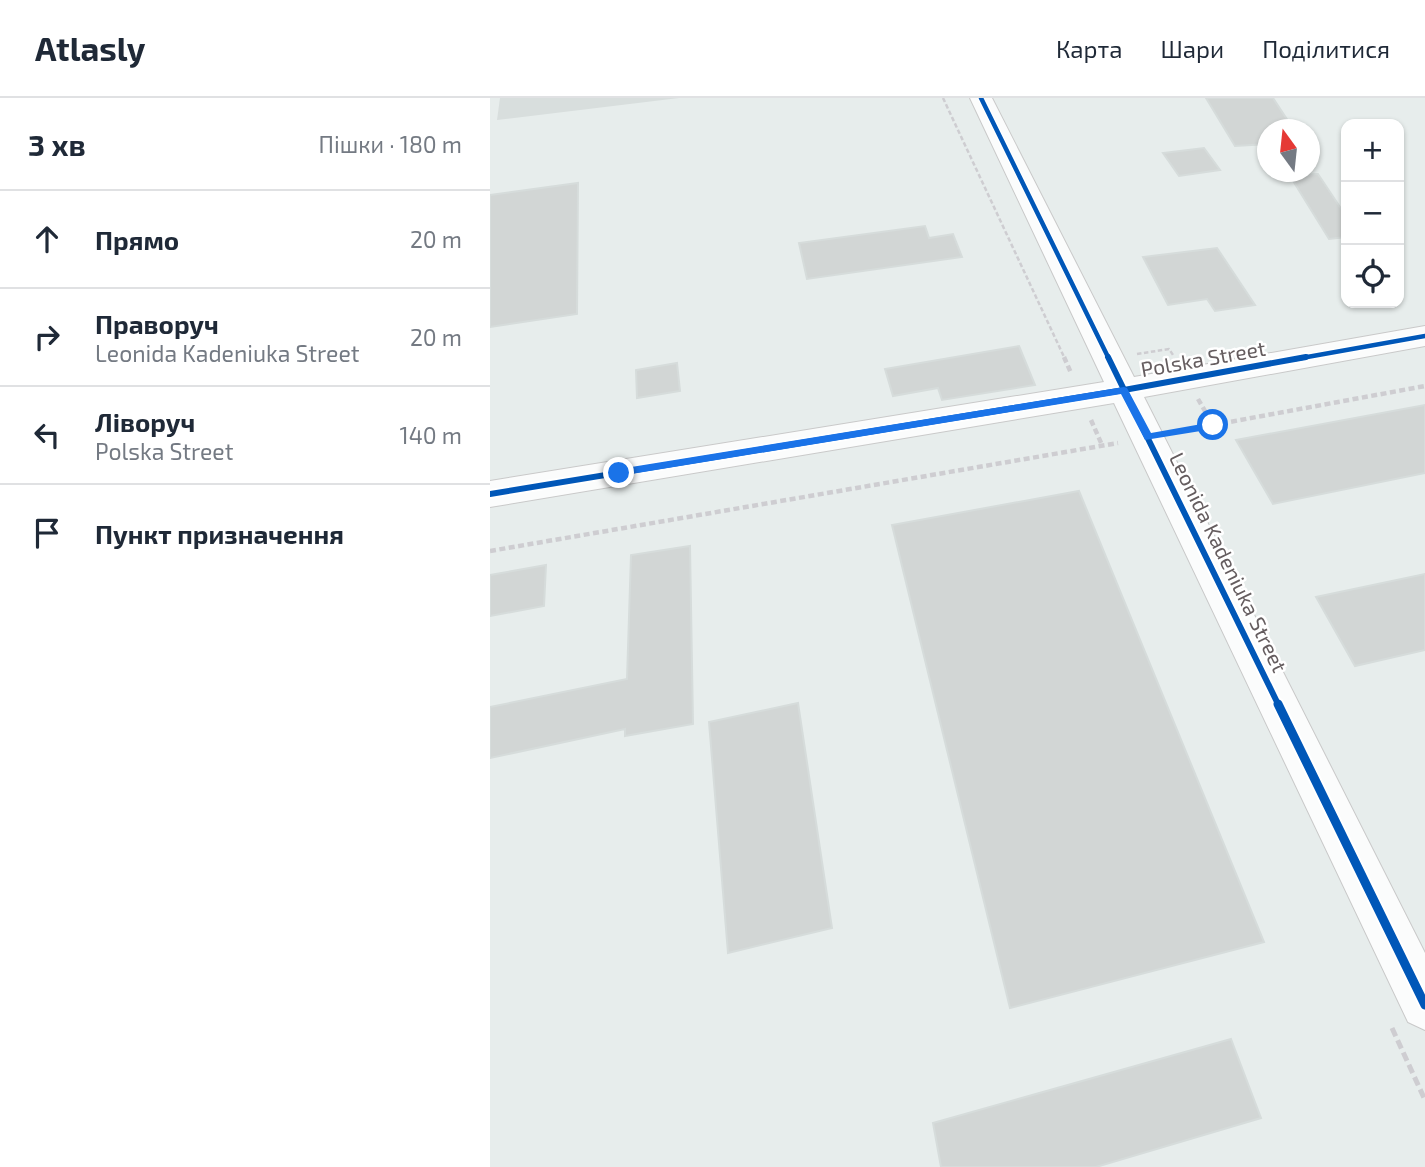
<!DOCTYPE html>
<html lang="uk">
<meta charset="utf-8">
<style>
:root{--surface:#fff;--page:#f2f2f3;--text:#1f2937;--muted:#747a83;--line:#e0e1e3}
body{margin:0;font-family:"Exo 2",sans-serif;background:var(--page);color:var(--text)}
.controls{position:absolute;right:21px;top:21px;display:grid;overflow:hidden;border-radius:14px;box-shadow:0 2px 5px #0004}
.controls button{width:63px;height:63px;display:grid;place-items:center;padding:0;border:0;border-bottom:2px solid var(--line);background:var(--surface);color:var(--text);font:35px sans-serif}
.compass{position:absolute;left:767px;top:21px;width:63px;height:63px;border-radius:50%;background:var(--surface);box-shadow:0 2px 5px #0004;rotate:345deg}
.stop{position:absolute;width:21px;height:21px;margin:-16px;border:5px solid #1a73e8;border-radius:50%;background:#fff}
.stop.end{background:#1a73e8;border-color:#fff;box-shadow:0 2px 7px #0008}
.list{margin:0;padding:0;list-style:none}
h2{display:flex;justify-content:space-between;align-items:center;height:91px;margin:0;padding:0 28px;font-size:30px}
h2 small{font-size:23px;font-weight:400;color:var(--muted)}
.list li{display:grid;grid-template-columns:46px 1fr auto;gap:21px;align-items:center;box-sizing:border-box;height:98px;padding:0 28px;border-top:2px solid var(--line)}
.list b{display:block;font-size:26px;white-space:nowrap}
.list p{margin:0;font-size:23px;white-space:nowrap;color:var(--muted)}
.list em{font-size:23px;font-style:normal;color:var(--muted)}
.icon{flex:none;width:38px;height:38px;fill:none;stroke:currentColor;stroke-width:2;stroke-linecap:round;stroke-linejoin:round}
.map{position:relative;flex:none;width:935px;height:1069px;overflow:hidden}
header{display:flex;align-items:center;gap:42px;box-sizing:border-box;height:98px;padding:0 35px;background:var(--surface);border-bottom:2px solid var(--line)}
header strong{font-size:33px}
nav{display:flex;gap:38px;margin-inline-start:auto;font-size:24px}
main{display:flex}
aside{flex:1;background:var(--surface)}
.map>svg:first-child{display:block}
.industrial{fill:#d8dedd}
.building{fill:#d2d6d5;stroke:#d6dcdb;stroke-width:2}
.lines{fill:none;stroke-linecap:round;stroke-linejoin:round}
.minor-casing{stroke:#c9c9c9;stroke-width:2}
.path-far2{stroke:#cecdd1;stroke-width:2.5;stroke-dasharray:4.5 2.5;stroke-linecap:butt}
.path-far1{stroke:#cecdd1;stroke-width:4.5;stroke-dasharray:6 3.5;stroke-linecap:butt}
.path{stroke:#cecdd1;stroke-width:5;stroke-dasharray:9 4.5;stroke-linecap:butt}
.minor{fill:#fbfcfc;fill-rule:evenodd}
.cycleway-far2-casing{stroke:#fff;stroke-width:7}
.cycleway-far1-casing{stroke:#fff;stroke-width:10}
.cycleway-casing{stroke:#fff;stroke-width:13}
.cycleway-far2{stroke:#0057b8;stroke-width:4.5}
.cycleway-far1{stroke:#0057b8;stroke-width:6}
.cycleway{stroke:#0057b8;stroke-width:9}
.route{fill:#1a73e8}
.labels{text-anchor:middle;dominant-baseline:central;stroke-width:5;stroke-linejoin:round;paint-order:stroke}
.street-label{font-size:21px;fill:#655d5f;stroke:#fff}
</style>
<header>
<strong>Atlasly</strong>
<nav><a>Карта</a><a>Шари</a><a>Поділитися</a></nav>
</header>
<main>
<aside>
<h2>3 хв<small>Пішки · 180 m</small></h2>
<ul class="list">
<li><svg class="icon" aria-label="ahead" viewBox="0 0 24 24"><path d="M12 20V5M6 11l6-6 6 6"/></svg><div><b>Прямо</b></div><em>20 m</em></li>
<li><svg class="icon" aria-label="right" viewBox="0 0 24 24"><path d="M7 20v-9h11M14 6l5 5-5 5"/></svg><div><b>Праворуч</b><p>Leonida Kadeniuka Street</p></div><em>20 m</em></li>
<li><svg class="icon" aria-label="left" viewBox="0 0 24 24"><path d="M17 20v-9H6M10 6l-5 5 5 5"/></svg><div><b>Ліворуч</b><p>Polska Street</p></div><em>140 m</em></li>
<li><svg class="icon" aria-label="arrive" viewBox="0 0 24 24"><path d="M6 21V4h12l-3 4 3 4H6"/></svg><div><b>Пункт призначення</b></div></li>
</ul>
</aside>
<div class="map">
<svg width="935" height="1069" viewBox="0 0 935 1069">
<rect width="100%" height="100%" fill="#e7edec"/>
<polygon class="industrial" points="10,0 189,0 7,22"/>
<g class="building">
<polygon points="716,0 783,0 804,32 778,32 778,46 745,48"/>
<polygon points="714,50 730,72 689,78 673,55"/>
<polygon points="828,76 856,118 856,139 839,141 800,78"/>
<polygon points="88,85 87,216 0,229 0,97"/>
<polygon points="435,128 439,140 463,136 472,159 317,181 309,145"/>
<polygon points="727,150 765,207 725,213 717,201 678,207 653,159"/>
<polygon points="529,248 545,287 452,302 448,290 403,298 395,271"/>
<polygon points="187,265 190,293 147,300 146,272"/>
<polygon points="935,307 935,375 783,406 746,342"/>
<polygon points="589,393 774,844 520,910 402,427"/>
<polygon points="200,448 203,626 135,638 135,631 0,660 0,609 137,581 141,457"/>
<polygon points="56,467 54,508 0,518 0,477"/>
<polygon points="935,476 935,552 865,568 826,499"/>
<polygon points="308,605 342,830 238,855 219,624"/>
<polygon points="741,941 771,1020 606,1069 451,1069 443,1025"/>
</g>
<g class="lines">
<defs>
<polygon id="minor" points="480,0 502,0 644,279 935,228 935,248 654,299 935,855 935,932 918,924 624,305 0,409 0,383 614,284"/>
</defs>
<use href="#minor" class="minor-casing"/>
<g class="path-far2">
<polyline points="453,0 575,261"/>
<polyline points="647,256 679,251 683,257"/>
</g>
<g class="path-far1">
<polyline points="574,259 581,275"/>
<polyline points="708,301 723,327"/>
<polyline points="601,322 612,347"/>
<polyline points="685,334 935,288"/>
<polyline points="0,453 628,345"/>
</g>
<polyline class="path" points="902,930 935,1002"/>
<use href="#minor" class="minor"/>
<defs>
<g id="cycleway-far2">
<polyline points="491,0 619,261"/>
<polyline points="806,261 935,238"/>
</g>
<g id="cycleway-far1">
<polyline points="618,259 789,608"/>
<polyline points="0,396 634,292 816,259"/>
</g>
<polyline id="cycleway" points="788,606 935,907"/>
</defs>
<use href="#cycleway-far2" class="cycleway-far2-casing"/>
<use href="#cycleway-far1" class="cycleway-far1-casing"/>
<use href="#cycleway" class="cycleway-casing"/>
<use href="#cycleway-far2" class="cycleway-far2"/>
<use href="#cycleway-far1" class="cycleway-far1"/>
<use href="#cycleway" class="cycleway"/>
</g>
<polygon class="route" points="634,289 637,290 661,335 723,324 728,327 723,331 655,342 631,296 129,378 124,375 129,371"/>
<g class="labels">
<g class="street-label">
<text transform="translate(713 260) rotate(-10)">Polska Street</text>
<text transform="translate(739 464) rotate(64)">Leonida Kadeniuka Street</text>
</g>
</g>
</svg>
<div class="controls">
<button>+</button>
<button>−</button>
<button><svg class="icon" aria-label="locate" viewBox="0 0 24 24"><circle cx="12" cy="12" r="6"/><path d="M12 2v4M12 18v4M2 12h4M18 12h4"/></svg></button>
</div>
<svg class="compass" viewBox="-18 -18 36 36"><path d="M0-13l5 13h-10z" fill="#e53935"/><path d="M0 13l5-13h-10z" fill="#747a83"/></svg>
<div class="stop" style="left:723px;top:327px"></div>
<div class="stop end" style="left:129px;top:375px"></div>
</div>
</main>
